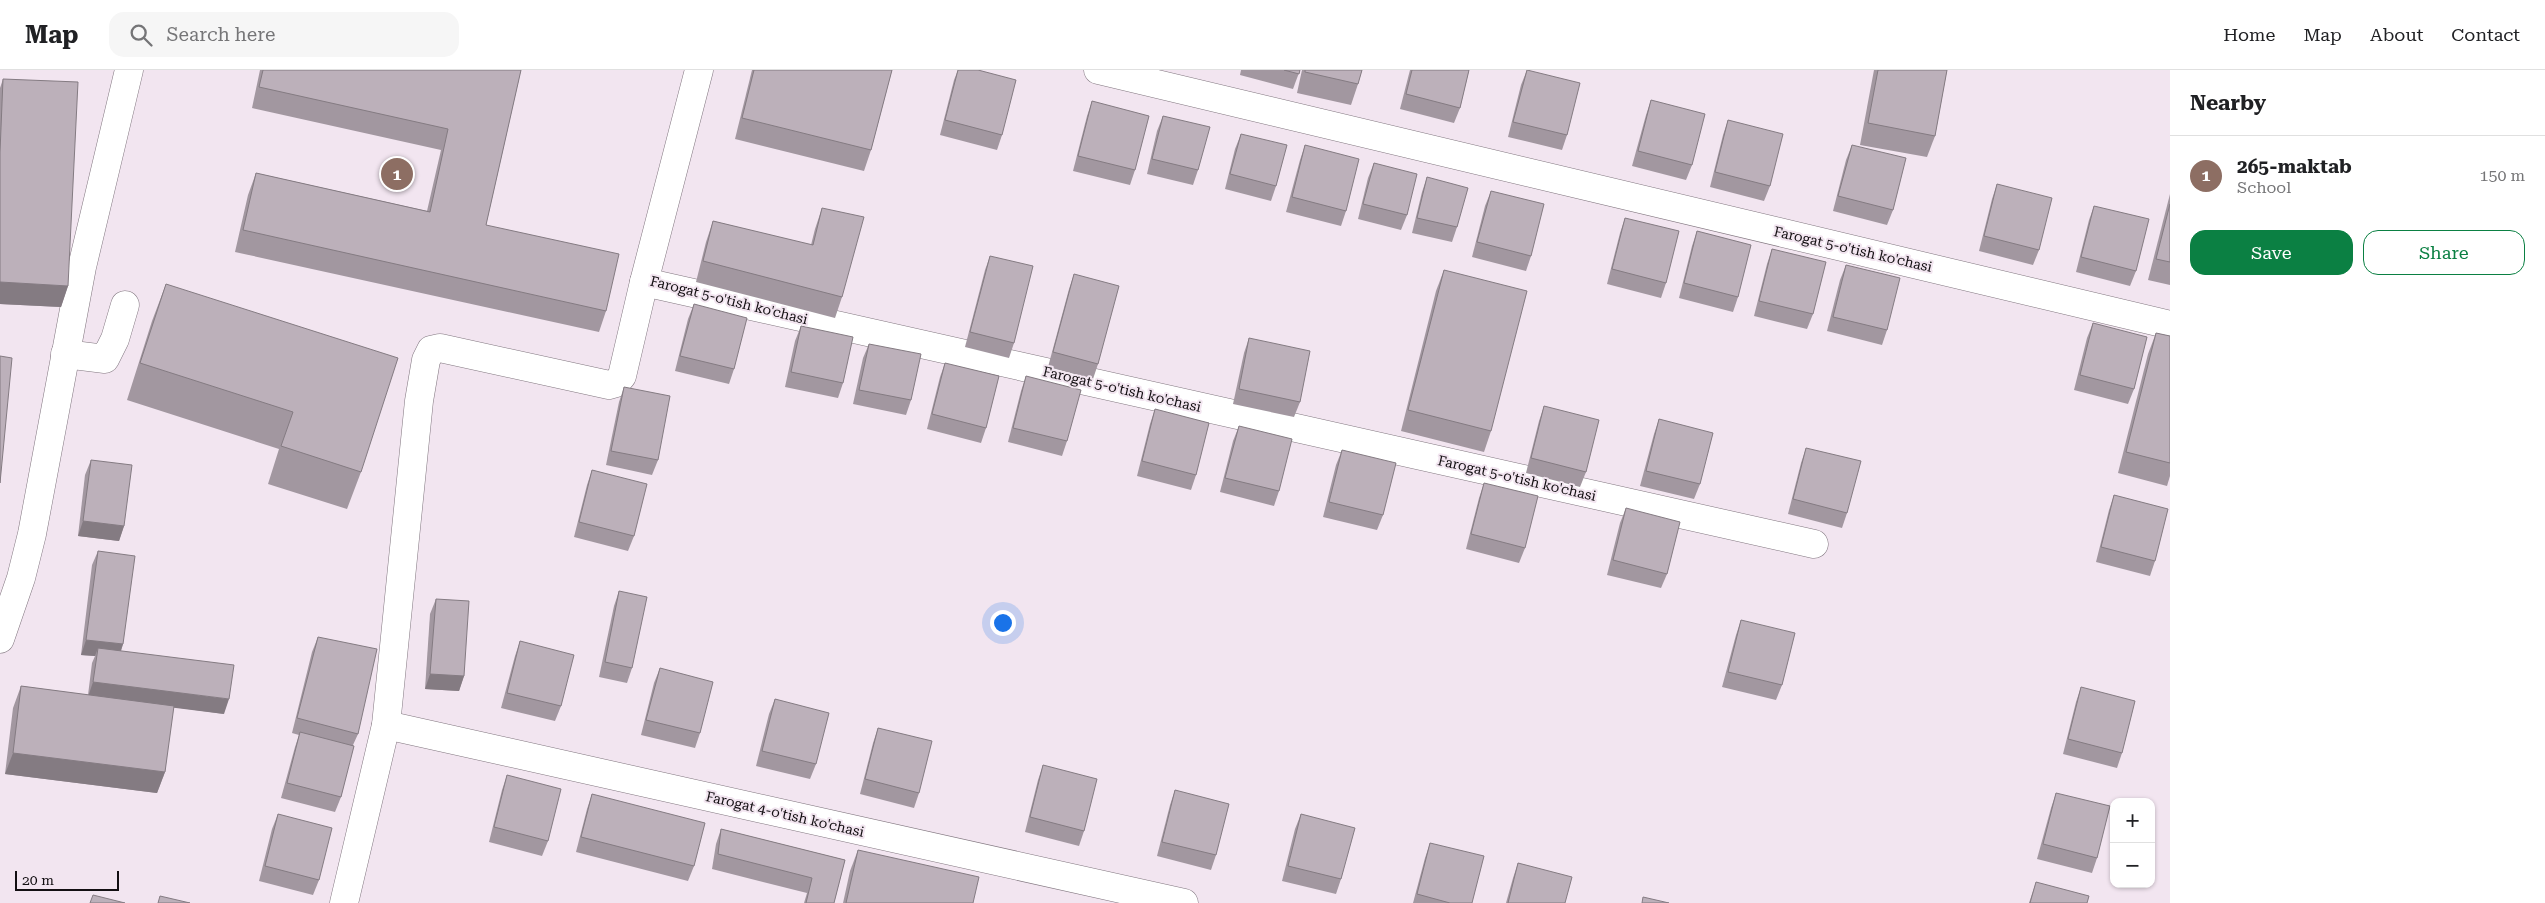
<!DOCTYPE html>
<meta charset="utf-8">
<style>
:root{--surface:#fff;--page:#f6f6f6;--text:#202124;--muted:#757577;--line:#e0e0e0;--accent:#0b8043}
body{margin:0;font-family:"Roboto Serif",serif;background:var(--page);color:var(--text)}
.controls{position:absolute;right:15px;bottom:15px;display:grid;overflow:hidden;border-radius:10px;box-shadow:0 1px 4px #0004}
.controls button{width:45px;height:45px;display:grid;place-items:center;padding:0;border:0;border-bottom:1px solid var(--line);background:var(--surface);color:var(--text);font:25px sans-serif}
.scale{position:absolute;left:15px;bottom:12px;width:104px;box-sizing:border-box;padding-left:5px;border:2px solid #130f12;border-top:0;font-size:14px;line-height:18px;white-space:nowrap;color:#130f12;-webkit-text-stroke:4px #f2e5f0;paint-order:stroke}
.you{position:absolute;left:1002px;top:552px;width:18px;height:18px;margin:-12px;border:4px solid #fff;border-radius:50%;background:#1a73e8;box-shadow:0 0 0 8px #1a73e833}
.badge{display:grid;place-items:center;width:32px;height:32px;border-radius:50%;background:var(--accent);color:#fff;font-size:16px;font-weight:700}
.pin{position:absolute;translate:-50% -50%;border:2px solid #fff;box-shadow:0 1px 5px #0006}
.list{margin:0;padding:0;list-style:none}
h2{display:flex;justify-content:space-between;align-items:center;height:65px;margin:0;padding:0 20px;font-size:21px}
h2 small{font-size:16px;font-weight:400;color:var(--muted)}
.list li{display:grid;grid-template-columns:32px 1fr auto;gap:15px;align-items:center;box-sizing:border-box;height:80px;padding:0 20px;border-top:1px solid var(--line)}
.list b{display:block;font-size:19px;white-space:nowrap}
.list p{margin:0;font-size:16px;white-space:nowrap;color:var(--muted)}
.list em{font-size:16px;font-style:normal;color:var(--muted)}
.actions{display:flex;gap:10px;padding:15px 20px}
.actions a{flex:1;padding:11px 0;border:1px solid var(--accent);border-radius:15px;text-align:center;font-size:18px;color:var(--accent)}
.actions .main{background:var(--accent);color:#fff}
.icon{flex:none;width:28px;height:28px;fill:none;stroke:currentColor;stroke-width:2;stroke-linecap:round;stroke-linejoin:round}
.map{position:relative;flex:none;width:2170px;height:833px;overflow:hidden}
header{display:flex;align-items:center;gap:30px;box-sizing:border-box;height:70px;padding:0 25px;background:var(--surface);border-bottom:1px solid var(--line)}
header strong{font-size:24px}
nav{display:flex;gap:28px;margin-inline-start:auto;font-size:18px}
.search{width:350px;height:45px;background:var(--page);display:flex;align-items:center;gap:12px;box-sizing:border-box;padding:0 18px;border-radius:15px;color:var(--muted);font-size:19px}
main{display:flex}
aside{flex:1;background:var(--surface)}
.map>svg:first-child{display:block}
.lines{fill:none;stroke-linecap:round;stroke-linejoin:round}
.minor-casing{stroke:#81767f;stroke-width:29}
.minor{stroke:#fff;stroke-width:28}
.wall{fill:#a297a0}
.shaded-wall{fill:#847b82}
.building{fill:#bcb0ba;stroke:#847b82}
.labels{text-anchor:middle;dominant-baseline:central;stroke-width:4;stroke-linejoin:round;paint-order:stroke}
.street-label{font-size:14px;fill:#130f12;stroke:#f2e5f0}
</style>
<header>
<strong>Map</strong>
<div class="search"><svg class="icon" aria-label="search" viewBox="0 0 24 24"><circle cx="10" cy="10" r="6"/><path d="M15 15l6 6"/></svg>Search here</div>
<nav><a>Home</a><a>Map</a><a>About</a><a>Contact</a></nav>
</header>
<main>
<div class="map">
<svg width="2170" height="833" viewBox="0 0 2170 833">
<rect width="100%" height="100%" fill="#f2e5f0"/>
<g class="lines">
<defs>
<g id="minor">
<polyline points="699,0 644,212 1814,474"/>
<polyline points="1098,0 2170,255"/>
<polyline points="65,284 105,289 115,269 125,235"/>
<polyline points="0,569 21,508 32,464 82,197 129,0"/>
<polyline points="386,655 1184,833"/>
<polyline points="344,833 386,655 419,331 426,290 431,280 440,278 609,315 616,313 622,306 644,212"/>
</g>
</defs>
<use href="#minor" class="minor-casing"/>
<use href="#minor" class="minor"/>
</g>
<g class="wall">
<polygon points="260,0 521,0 486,155 606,241 599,262 235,182 248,125 256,103 427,141 441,80 252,38"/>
<polygon points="752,0 892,0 871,80 864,101 735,69"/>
<polygon points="958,0 978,0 1002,65 997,80 940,65 954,10"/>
<polygon points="1241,0 1300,0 1293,19 1240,5"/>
<polygon points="1302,0 1362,0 1358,14 1351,35 1297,23"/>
<polygon points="1410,0 1469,0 1460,38 1454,53 1400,39"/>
<polygon points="1527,0 1567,65 1562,80 1508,67 1521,15"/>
<polygon points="1874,0 1947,0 1935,66 1927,87 1860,75"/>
<polygon points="3,9 68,216 61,237 0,234 0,18"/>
<polygon points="1651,30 1692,95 1686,110 1632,96 1646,45"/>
<polygon points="1092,31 1135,100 1130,115 1073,101 1087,46"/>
<polygon points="1163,46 1198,100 1193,115 1147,104 1157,61"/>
<polygon points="1728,50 1770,116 1764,131 1710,117 1723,65"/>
<polygon points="1241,64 1276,116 1271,131 1225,119 1235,79"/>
<polygon points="1305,75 1346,141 1341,156 1286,142 1300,90"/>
<polygon points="1852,75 1893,140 1887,155 1833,141 1846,90"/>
<polygon points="1374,93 1407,145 1401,160 1358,149 1368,108"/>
<polygon points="1427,107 1457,157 1452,172 1412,163 1422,122"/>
<polygon points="1997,114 2039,180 2033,195 1979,181 1992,129"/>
<polygon points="1491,121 1531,186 1526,201 1472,187 1485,136"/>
<polygon points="2170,124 2170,215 2148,210"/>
<polygon points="2094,136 2136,201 2130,216 2076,202 2089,150"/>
<polygon points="822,138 842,227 835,248 696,212 706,172 713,151 811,175 815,159"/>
<polygon points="1625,148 1666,213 1661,228 1607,214 1620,163"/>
<polygon points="1697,161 1738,227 1733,242 1679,228 1692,176"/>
<polygon points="1772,179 1813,244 1807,259 1754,246 1767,194"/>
<polygon points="990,186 1014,273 1009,288 965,277 985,200"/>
<polygon points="1846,195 1887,260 1882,275 1827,261 1840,210"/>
<polygon points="1444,200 1491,361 1484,382 1401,361 1436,221"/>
<polygon points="1074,204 1098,294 1093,309 1048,297 1069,219"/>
<polygon points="166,214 361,402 347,439 268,414 279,379 127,330 152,251"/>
<polygon points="694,234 734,299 729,314 675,301 688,249"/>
<polygon points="2093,253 2134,319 2128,334 2074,320 2087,268"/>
<polygon points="801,256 843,313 838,328 785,317 795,271"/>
<polygon points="2156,263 2170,266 2170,406 2167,416 2118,403 2148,284"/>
<polygon points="1249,268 1300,332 1294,347 1233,334 1244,283"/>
<polygon points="869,274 911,330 906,345 853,334 863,288"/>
<polygon points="945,293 986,358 981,373 927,359 940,307"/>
<polygon points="1026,306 1067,371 1062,386 1008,372 1021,321"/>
<polygon points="624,317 658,390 652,405 606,395 619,332"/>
<polygon points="1544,336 1586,402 1580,417 1526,403 1539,351"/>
<polygon points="1155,339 1196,405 1191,420 1137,406 1150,354"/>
<polygon points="1659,349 1700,414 1694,429 1640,416 1654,364"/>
<polygon points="1239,356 1279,421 1274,436 1220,422 1233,371"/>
<polygon points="1806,378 1847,443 1842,458 1788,444 1801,393"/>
<polygon points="1342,380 1383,445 1377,460 1323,447 1336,395"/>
<polygon points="91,390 124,456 119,471 78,466 85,405"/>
<polygon points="592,400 634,466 628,481 574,467 587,415"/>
<polygon points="1484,413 1525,478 1519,493 1466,479 1479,428"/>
<polygon points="2114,425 2155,491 2150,506 2096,492 2109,440"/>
<polygon points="1626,438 1667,504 1661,518 1607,505 1620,453"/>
<polygon points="98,481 123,574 121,581 224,644 173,637 165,702 157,723 5,704 13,638 21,616 88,625 92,593 95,586 81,585 92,495"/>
<polygon points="619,521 632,598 627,613 599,607 614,536"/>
<polygon points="436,529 464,606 459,621 425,619 430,544"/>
<polygon points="1741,550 1782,615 1776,630 1722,617 1736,565"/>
<polygon points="318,567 358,664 353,675 341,727 335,742 281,728 295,677 299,665 292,663 312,582"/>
<polygon points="520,571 561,636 555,651 501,638 515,586"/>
<polygon points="660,598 700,663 695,678 641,665 654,613"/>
<polygon points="2081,617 2122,683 2117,698 2063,684 2076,632"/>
<polygon points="775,629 816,694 810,709 756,696 769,644"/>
<polygon points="878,658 919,723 914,738 860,724 873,673"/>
<polygon points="1043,695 1084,761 1079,776 1025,762 1038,710"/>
<polygon points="507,705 548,771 542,786 489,772 502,720"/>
<polygon points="1175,720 1216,785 1211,800 1157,786 1170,735"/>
<polygon points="2056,723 2097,788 2092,803 2037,789 2051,738"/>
<polygon points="592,724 694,796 688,811 576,782 587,739"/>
<polygon points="278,744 319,810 313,825 259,811 272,759"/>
<polygon points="1301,744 1341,809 1336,824 1282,811 1295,759"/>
<polygon points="721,759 845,790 834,833 804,833 807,823 712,799 716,774"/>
<polygon points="1430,773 1472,833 1413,833 1425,788"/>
<polygon points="858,780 973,833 843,833 850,801"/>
<polygon points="1518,793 1565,833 1506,833 1513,808"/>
<polygon points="2036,812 2087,833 2029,833"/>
</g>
<g class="shaded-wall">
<polygon points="0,212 68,216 61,237 0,234"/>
<polygon points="83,451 124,456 119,471 78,466"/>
<polygon points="86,570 123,574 118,589 98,578 95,586 81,585"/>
<polygon points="430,604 464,606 459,621 425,619"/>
<polygon points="93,612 229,629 224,644 88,627"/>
<polygon points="13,683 165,702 157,723 5,704"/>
</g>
<g class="building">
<polygon points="263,0 521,0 486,155 619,184 606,241 243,160 256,103 430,142 448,59 259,17"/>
<polygon points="754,0 892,0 871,80 742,48"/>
<polygon points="958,0 978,0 1016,10 1002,65 945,50"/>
<polygon points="1284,0 1300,0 1299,4"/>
<polygon points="1305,0 1362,0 1358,14 1305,2"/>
<polygon points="1412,0 1469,0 1460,38 1406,24"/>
<polygon points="1527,0 1580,13 1567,65 1513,52"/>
<polygon points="1878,0 1947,0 1935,66 1868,53"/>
<polygon points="3,9 78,12 68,216 0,212 0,82"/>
<polygon points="1651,30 1705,44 1692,95 1638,81"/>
<polygon points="1092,31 1149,46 1135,100 1078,86"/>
<polygon points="1163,46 1210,57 1198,100 1152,89"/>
<polygon points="1728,50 1783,64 1770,116 1715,102"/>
<polygon points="1241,64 1287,75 1276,116 1230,104"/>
<polygon points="1305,75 1359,89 1346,141 1292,127"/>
<polygon points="1852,75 1906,88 1893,140 1838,126"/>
<polygon points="1374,93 1417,104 1407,145 1363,134"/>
<polygon points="1427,107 1468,118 1457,157 1417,148"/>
<polygon points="1997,114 2052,128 2039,180 1984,166"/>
<polygon points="1491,121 1544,134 1531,186 1477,172"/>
<polygon points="2170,134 2170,192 2156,189"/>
<polygon points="2094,136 2149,149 2136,201 2081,187"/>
<polygon points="822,138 864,147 842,227 703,191 713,151 813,175"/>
<polygon points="1625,148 1679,161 1666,213 1612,199"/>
<polygon points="1697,161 1751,175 1738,227 1684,213"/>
<polygon points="1772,179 1826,192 1813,244 1759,231"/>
<polygon points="990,186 1033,196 1014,273 970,262"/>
<polygon points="1846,195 1900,208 1887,260 1833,247"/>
<polygon points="1444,200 1527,221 1491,361 1408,340"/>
<polygon points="1074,204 1119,216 1098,294 1053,282"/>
<polygon points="166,214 398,288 361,402 281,376 293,342 140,293"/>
<polygon points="694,234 747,248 734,299 680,286"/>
<polygon points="2093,253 2147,267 2134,319 2080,305"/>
<polygon points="801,256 853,267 843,313 791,302"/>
<polygon points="2156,263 2170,266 2170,393 2126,382"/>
<polygon points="1249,268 1310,281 1300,332 1239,319"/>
<polygon points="869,274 921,284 911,330 859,320"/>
<polygon points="0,286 12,288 0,413"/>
<polygon points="945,293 999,306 986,358 932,344"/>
<polygon points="1026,306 1081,320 1067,371 1013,358"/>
<polygon points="624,317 670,326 658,390 611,381"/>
<polygon points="1544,336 1599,350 1586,402 1531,388"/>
<polygon points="1155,339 1209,353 1196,405 1142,391"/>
<polygon points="1659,349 1713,363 1700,414 1646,401"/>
<polygon points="1239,356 1292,369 1279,421 1225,408"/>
<polygon points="1806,378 1861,391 1847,443 1793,429"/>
<polygon points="1342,380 1396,393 1383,445 1329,432"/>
<polygon points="91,390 132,395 124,456 83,451"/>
<polygon points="592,400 647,414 634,466 579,452"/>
<polygon points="1484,413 1538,426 1525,478 1471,464"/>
<polygon points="2114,425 2168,439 2155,491 2101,477"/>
<polygon points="1626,438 1680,452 1667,504 1613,490"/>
<polygon points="98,481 135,486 123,574 86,570"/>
<polygon points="619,521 647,527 632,598 605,592"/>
<polygon points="436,529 469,531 464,606 430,604"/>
<polygon points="1741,550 1795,563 1782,615 1728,602"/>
<polygon points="318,567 377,579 358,664 297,648"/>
<polygon points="520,571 574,585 561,636 507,623"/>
<polygon points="98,578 234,595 229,629 93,612"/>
<polygon points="660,598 713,612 700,663 646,650"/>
<polygon points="21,616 174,636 165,702 13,683"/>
<polygon points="2081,617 2135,631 2122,683 2068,669"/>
<polygon points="775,629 829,643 816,694 762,681"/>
<polygon points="878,658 932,671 919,723 865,709"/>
<polygon points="300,662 354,676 341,727 287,713"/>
<polygon points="1043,695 1097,709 1084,761 1030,747"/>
<polygon points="507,705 561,719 548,771 494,757"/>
<polygon points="1175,720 1229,734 1216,785 1162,772"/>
<polygon points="2056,723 2110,736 2097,788 2043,774"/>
<polygon points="592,724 705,753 694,796 581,767"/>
<polygon points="278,744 332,758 319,810 265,796"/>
<polygon points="1301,744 1355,758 1341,809 1288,796"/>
<polygon points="721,759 845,790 834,833 806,833 812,808 718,784"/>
<polygon points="1430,773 1484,786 1472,833 1450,833 1417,824"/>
<polygon points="858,780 979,807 973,833 846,833"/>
<polygon points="1518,793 1572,807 1565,833 1508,833"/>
<polygon points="2036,812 2089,826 2087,833 2030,833"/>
<polygon points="93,825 125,833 90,833"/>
<polygon points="160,826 190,833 158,833"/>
<polygon points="1643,827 1669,833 1642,833"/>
</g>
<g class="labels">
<g class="street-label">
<text transform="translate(1853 179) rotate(13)">Farogat 5-o'tish ko'chasi</text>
<text transform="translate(729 230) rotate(14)">Farogat 5-o'tish ko'chasi</text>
<text transform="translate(1122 319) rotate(13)">Farogat 5-o'tish ko'chasi</text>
<text transform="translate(1517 408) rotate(13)">Farogat 5-o'tish ko'chasi</text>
<text transform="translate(785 744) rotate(13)">Farogat 4-o'tish ko'chasi</text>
</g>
</g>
</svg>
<div class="controls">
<button>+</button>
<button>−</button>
</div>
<div class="scale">20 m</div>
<div class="you"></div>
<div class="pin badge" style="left:397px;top:104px;background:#8d6e63">1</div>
</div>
<aside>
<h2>Nearby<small></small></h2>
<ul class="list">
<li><span class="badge" style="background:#8d6e63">1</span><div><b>265-maktab</b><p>School</p></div><em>150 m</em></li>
</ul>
<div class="actions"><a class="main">Save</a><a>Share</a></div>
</aside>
</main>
